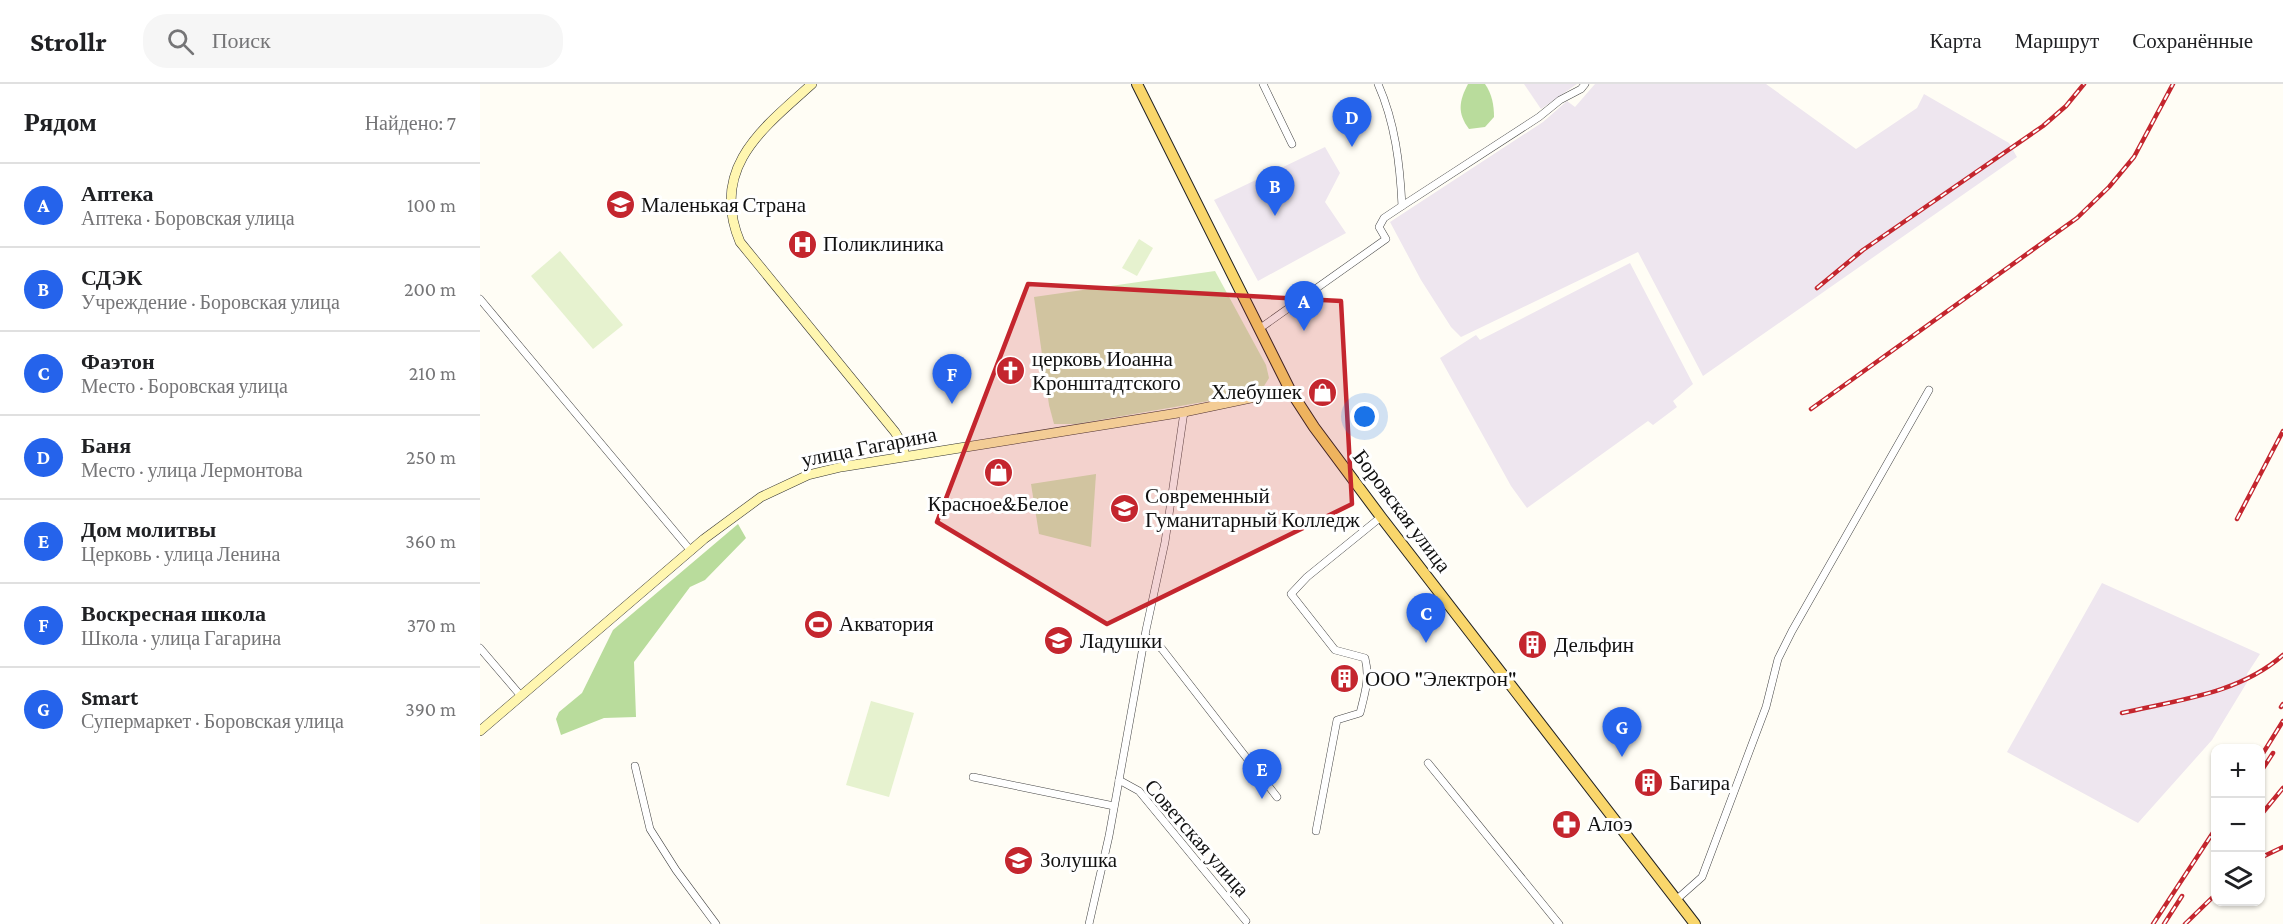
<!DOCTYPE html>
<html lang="ru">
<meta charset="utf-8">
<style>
:root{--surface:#fff;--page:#f6f6f6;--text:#202124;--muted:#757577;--line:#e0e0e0;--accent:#2563eb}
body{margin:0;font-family:"Crimson Pro",serif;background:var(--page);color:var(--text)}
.controls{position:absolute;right:18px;bottom:18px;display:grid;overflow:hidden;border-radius:12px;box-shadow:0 2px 4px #0004}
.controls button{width:54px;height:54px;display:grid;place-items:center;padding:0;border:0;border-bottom:2px solid var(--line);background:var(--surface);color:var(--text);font:30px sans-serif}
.you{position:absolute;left:885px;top:333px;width:21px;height:21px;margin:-15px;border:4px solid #fff;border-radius:50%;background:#1a73e8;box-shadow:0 0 0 9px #1a73e833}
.badge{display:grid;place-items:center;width:39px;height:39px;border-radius:50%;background:var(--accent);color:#fff;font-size:20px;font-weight:700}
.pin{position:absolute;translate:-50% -50px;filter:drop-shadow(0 2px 3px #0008)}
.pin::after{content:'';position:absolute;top:32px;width:21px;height:18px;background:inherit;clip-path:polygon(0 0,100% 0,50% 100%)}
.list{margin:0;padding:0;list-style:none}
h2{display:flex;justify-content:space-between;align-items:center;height:78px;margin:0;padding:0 24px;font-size:26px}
h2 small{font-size:20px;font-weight:400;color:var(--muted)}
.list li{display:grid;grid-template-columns:39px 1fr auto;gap:18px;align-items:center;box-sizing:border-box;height:84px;padding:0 24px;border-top:2px solid var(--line)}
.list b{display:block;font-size:22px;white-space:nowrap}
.list p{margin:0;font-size:20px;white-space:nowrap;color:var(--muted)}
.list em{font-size:20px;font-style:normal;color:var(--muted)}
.icon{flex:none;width:33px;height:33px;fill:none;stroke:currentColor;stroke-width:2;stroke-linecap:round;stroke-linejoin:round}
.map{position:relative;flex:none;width:1803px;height:840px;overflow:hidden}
header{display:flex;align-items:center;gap:36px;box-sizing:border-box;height:84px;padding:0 30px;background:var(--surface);border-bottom:2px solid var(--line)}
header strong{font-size:28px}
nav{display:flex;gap:33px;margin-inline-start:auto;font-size:21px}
.search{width:420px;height:54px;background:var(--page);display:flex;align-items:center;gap:15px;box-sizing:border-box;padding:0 21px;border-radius:24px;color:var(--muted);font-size:22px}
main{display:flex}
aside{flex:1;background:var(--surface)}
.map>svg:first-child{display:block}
.industrial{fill:#eee6ef}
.green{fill:#d5ebbd}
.forest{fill:#b9dc9c}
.pitch{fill:#e6f2cf}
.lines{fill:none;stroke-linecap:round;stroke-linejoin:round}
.street-casing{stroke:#444;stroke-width:8}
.secondary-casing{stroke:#333;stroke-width:10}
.primary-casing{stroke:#222;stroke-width:12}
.street{stroke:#fff;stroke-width:7}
.secondary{stroke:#fff6b0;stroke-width:9}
.primary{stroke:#f9d66b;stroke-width:10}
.rail-casing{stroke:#c4262e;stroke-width:4.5}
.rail{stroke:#fff;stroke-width:2;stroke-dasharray:7;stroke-linecap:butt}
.marked{fill:#c4262e;fill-opacity:0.2;stroke:#c4262e;stroke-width:4.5;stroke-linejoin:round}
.labels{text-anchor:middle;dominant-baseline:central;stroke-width:6;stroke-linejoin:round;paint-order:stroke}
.poi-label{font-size:21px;fill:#111;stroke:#fff;text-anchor:start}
.street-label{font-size:21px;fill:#111;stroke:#fff}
</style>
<header>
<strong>Strollr</strong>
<div class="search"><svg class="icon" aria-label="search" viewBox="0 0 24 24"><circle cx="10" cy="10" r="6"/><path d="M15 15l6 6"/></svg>Поиск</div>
<nav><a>Карта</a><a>Маршрут</a><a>Сохранённые</a></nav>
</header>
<main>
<aside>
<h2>Рядом<small>Найдено: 7</small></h2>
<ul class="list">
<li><span class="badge">A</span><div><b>Аптека</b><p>Аптека · Боровская улица</p></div><em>100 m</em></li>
<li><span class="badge">B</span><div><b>СДЭК</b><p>Учреждение · Боровская улица</p></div><em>200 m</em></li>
<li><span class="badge">C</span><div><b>Фаэтон</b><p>Место · Боровская улица</p></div><em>210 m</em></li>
<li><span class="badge">D</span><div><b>Баня</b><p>Место · улица Лермонтова</p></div><em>250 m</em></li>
<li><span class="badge">E</span><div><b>Дом молитвы</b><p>Церковь · улица Ленина</p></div><em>360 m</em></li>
<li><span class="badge">F</span><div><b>Воскресная школа</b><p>Школа · улица Гагарина</p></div><em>370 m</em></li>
<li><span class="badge">G</span><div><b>Smart</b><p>Супермаркет · Боровская улица</p></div><em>390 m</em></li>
</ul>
</aside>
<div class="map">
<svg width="1803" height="840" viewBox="0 0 1803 840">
<rect width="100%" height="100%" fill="#fffdf5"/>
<g class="industrial">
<polygon points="1044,0 1097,0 1061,25"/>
<polygon points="1115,0 1286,0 1376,65 1437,24 1444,10 1529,59 1537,73 1223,292 1158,168 981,253 971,243 941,196 910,138 1063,38 1087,17 1095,23"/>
<polygon points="845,63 860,89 845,118 866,149 778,197 734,116"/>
<polygon points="1150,179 1213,300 1193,317 1197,323 1173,341 1168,337 1047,424 1031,402 960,274 996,251 1000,256"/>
<polygon points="1622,499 1780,570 1767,590 1769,595 1732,656 1658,739 1527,668"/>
</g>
<g class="green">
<polygon points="735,187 786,281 789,294 784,302 764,311 596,340 574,340 569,321 554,213"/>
<polygon points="616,390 611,463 559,450 551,400"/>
</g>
<g class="forest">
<path d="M988 0H1005C1012 10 1014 21 1014 33L1005 43 989 45C977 29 979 17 988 0Z"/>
<polygon points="258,440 266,454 225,496 210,503 154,578 156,633 124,634 81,651 76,635 79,628 102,609 133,546"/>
</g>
<g class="pitch">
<polygon points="659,155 673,164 657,192 642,184"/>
<polygon points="80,167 143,241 113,265 51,192"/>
<polygon points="391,617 434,629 409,713 366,701"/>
</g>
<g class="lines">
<defs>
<g id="street">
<polyline points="783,0 812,60"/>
<polyline points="922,122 1059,33 1080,16 1101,5 1105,0"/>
<polyline points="0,215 211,467"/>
<path d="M779 245 906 155 899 143 904 134 922 122C920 80 915 38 898 0"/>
<polyline points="665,552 682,565 797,713"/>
<polyline points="0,564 41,612"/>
<polyline points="948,679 1079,840"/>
<polyline points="155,682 170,745 196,786 236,840"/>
<polyline points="493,693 634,722"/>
<polyline points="639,696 659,707 766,837"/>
<path d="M836 747 857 636 880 629C885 609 890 594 885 574L855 566 811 510 827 493 901 433"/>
<polyline points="1196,816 1222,793 1286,623 1298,575 1312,547 1449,306"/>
<polyline points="609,840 629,752 666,546 685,458 704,328"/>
</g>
<g id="secondary">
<path d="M332 0C283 44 229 84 260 158L415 348 422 360 425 372"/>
<polyline points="0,647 224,455 281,413 328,391 361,383 704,328 810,306"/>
</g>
<polyline id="primary" points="657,0 810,306 834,343 901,433 1215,840"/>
</defs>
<use href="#street" class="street-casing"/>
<use href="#secondary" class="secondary-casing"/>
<use href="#primary" class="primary-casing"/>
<use href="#street" class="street"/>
<use href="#secondary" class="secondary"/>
<use href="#primary" class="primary"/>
<defs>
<g id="rail">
<polyline points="1337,204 1383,166 1563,42 1586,22 1604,0"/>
<polyline points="1331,325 1597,134 1629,103 1654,73 1693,0"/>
<polyline points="1757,435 1803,347"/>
<polyline points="1801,623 1803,620"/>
<path d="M1642 629C1697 616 1759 610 1803 571"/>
<polyline points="1780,674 1803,637"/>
<polyline points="1780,689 1793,669"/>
<polyline points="1780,732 1803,704"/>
<polyline points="1780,774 1803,763"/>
<polyline points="1673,840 1736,744"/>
<polyline points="1684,840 1702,812"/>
<polyline points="1705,840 1736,810"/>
</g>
</defs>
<use href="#rail" class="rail-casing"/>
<use href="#rail" class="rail"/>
</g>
<path class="marked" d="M548 200 861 217 872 420 627 540 457 438Z"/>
<defs>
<symbol id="school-disc" viewBox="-11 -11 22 22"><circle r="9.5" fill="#c4262e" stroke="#fff"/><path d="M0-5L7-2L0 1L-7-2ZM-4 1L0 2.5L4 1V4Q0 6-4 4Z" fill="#fff"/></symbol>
<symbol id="hospital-disc" viewBox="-11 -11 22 22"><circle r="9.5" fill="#c4262e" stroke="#fff"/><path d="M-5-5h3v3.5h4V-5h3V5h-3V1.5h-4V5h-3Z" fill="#fff"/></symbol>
<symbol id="church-disc" viewBox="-11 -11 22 22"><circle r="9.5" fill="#c4262e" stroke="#fff"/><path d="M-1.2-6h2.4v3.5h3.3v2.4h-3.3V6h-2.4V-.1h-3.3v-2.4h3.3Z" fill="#fff"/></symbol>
<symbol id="shop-disc" viewBox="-11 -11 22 22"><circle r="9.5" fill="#c4262e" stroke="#fff"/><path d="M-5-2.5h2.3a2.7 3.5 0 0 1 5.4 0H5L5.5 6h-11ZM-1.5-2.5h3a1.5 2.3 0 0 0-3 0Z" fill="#fff"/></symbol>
<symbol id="university-disc" viewBox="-11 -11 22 22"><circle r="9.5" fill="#c4262e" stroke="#fff"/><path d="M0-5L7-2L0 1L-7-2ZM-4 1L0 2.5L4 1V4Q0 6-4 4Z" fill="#fff"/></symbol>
<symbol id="stadium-disc" viewBox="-11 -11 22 22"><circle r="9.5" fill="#c4262e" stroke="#fff"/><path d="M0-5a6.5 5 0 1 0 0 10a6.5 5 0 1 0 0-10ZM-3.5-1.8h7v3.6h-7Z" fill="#fff"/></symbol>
<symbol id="building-disc" viewBox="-11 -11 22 22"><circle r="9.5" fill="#c4262e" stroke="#fff"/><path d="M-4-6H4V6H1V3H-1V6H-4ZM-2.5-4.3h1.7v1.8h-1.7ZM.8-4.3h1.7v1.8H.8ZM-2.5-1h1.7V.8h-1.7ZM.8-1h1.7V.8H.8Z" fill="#fff"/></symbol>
<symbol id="pharmacy-disc" viewBox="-11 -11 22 22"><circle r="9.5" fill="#c4262e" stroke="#fff"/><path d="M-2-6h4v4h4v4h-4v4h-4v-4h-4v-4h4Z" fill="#fff"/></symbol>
</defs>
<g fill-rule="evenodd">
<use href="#school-disc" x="124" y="104" width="33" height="33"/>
<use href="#hospital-disc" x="306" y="144" width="33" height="33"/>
<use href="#church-disc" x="514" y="270" width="33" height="33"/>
<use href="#shop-disc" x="826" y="292" width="33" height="33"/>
<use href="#shop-disc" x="502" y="372" width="33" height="33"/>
<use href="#university-disc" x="628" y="408" width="33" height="33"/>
<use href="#stadium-disc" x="322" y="524" width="33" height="33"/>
<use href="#school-disc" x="562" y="540" width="33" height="33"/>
<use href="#building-disc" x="1036" y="544" width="33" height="33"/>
<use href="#building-disc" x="848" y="578" width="33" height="33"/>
<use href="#building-disc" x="1152" y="682" width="33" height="33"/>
<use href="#pharmacy-disc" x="1070" y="724" width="33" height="33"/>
<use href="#school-disc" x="522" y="760" width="33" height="33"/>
</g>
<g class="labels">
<g class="poi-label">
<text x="161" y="121">Маленькая Страна</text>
<text x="343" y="160">Поликлиника</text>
<text x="552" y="275">церковь Иоанна<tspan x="552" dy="24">Кронштадтского</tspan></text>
<text x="822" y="308" text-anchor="end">Хлебушек</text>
<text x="665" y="412">Современный<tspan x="665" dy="24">Гуманитарный Колледж</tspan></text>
<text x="518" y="420" text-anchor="middle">Красное&amp;Белое</text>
<text x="359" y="540">Акватория</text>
<text x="600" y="557">Ладушки</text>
<text x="1074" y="561">Дельфин</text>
<text x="885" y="595">ООО "Электрон"</text>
<text x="1189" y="699">Багира</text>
<text x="1107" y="740">Алоэ</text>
<text x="560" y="776">Золушка</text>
</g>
<g class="street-label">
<text transform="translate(389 363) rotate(-11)">улица Гагарина</text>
<text transform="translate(922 427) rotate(53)">Боровская улица</text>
<text transform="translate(717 754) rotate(49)">Советская улица</text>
</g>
</g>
</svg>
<div class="controls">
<button>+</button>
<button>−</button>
<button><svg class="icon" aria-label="layers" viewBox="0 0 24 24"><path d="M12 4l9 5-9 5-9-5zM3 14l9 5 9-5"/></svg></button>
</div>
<div class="you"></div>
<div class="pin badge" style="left:824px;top:247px">A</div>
<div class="pin badge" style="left:795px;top:132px">B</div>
<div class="pin badge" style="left:946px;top:559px">C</div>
<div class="pin badge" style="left:872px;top:63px">D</div>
<div class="pin badge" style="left:782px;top:715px">E</div>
<div class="pin badge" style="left:472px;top:320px">F</div>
<div class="pin badge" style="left:1142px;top:673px">G</div>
</div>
</main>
